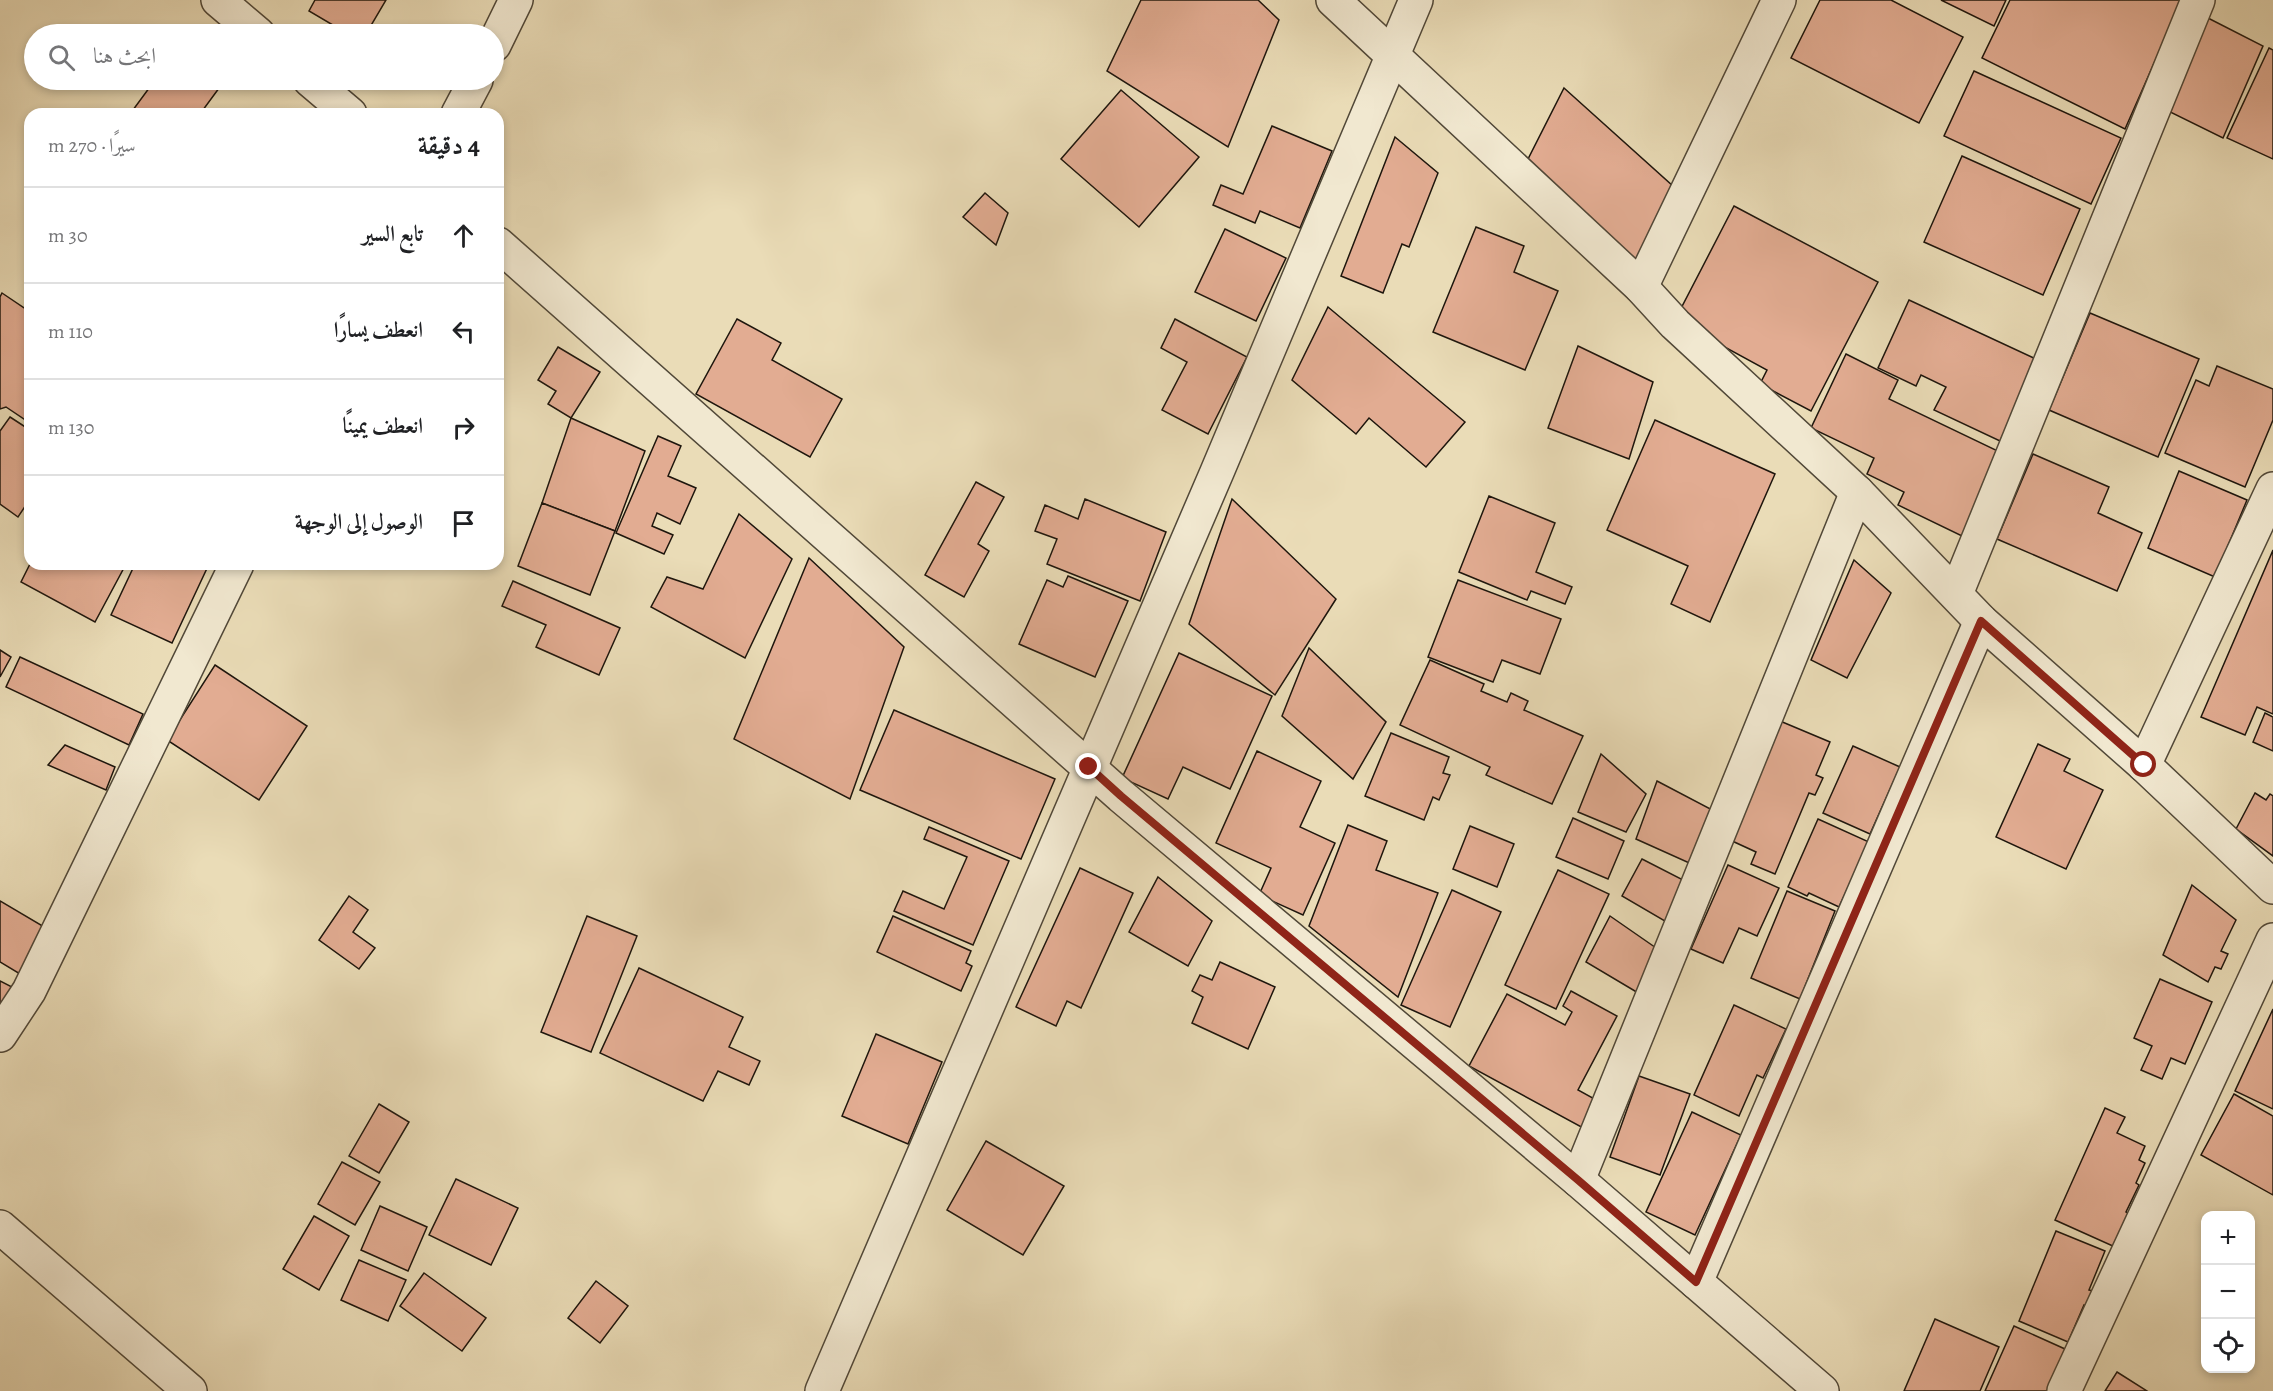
<!DOCTYPE html>
<html lang="ar">
<meta charset="utf-8">
<style>
:root{--surface:#fff;--page:#f2f2f2;--text:#202124;--muted:#757577;--line:#e0e0e0}
body{margin:0;font-family:Alegreya,Amiri,serif;background:var(--page);color:var(--text);direction:rtl}
.controls{position:absolute;right:18px;bottom:18px;display:grid;overflow:hidden;border-radius:12px;box-shadow:0 3px 9px #0003}
.controls button{width:54px;height:54px;display:grid;place-items:center;padding:0;border:0;border-bottom:2px solid var(--line);background:var(--surface);color:var(--text);font:30px sans-serif}
.stop{position:absolute;width:18px;height:18px;margin:-14px;border:4px solid #8f2418;border-radius:50%;background:#fff}
.stop.end{background:#8f2418;border-color:#fff;box-shadow:0 2px 6px #0008}
.list{margin:0;padding:0;list-style:none}
h2{display:flex;justify-content:space-between;align-items:center;height:78px;margin:0;padding:0 24px;font-size:26px}
h2 small{font-size:20px;font-weight:400;color:var(--muted)}
.list li{display:grid;grid-template-columns:39px 1fr auto;gap:18px;align-items:center;box-sizing:border-box;height:96px;padding:0 24px;border-top:2px solid var(--line)}
.list b{display:block;font-size:22px;white-space:nowrap}
.list em{font-size:20px;font-style:normal;color:var(--muted)}
.icon{flex:none;width:33px;height:33px;fill:none;stroke:currentColor;stroke-width:2;stroke-linecap:round;stroke-linejoin:round}
.map{position:relative;flex:none;width:2273px;height:1391px;overflow:hidden;direction:ltr}
.search{position:absolute;background:var(--surface);box-shadow:0 3px 9px #0003;left:24px;top:24px;width:480px;height:66px;display:flex;align-items:center;gap:15px;box-sizing:border-box;padding:0 21px;border-radius:33px;color:var(--muted);font-size:22px}
.panel{position:absolute;background:var(--surface);box-shadow:0 3px 9px #0003;left:24px;top:108px;width:480px;height:462px;border-radius:18px;direction:rtl}
.map>svg:first-child{display:block}
.building{fill:#e2ac92;stroke:#1e160d;stroke-width:1.5}
.lines{fill:none;stroke-linecap:round;stroke-linejoin:round}
.minor-casing{stroke:#514838;stroke-width:36}
.minor{stroke:#f1e8d0;stroke-width:33}
.route{stroke:#8f2418;stroke-width:8}
</style>
<div class="map">
<svg width="2273" height="1391" viewBox="0 0 2273 1391">
<rect width="100%" height="100%" fill="#eadcb7"/>
<filter id="stains"><feTurbulence type="fractalNoise" baseFrequency=".00333" numOctaves="4"/><feColorMatrix values="0 0 0 0 .2 0 0 0 0 .09 0 0 0 0 .02 0 0 0 .5 -.17"/></filter>
<radialGradient id="worn" r=".72"><stop offset=".6" stop-color="#630" stop-opacity="0"/><stop offset="1" stop-color="#630" stop-opacity=".3"/></radialGradient>
<g class="building">
<polygon points="315,0 386,0 366,34 348,34 309,11"/>
<polygon points="1141,0 1258,0 1279,20 1228,147 1107,71"/>
<polygon points="1820,0 1891,0 1963,37 1919,123 1791,58"/>
<polygon points="1941,0 2006,0 1994,26"/>
<polygon points="2010,0 2182,0 2125,129 1982,58"/>
<polygon points="2206,17 2263,46 2223,138 2162,108"/>
<polygon points="2269,48 2273,50 2273,159 2227,138"/>
<polygon points="1974,71 2121,138 2091,204 1944,136"/>
<polygon points="155,80 225,80 200,114 130,114"/>
<polygon points="1564,88 1674,187 1635,266 1524,167"/>
<polygon points="1121,90 1199,157 1139,227 1061,159"/>
<polygon points="1272,126 1332,151 1300,228 1260,211 1255,223 1213,205 1221,185 1243,194"/>
<polygon points="1395,137 1438,173 1409,247 1402,244 1383,293 1341,276"/>
<polygon points="1962,156 2080,209 2043,295 1924,242"/>
<polygon points="985,193 1008,213 996,245 963,217"/>
<polygon points="1734,206 1878,282 1811,411 1760,384 1767,370 1675,320"/>
<polygon points="1476,227 1524,246 1514,272 1558,291 1525,370 1433,332"/>
<polygon points="1225,229 1286,258 1256,321 1195,292"/>
<polygon points="2,293 30,312 30,423 6,407 0,409 0,297"/>
<polygon points="1909,300 2038,360 2000,441 1934,410 1946,387 1921,375 1916,386 1878,368"/>
<polygon points="1328,307 1465,422 1426,467 1369,418 1356,434 1292,380"/>
<polygon points="2090,313 2199,359 2158,457 2049,410"/>
<polygon points="737,319 781,343 772,360 842,399 810,457 696,394"/>
<polygon points="1175,319 1247,357 1208,434 1162,410 1187,362 1161,348"/>
<polygon points="1578,346 1653,382 1629,459 1548,428"/>
<polygon points="558,347 600,372 571,418 548,404 556,391 538,380"/>
<polygon points="1846,354 1898,380 1889,399 2002,453 1962,536 1898,505 1904,492 1867,474 1874,458 1811,428"/>
<polygon points="2217,366 2273,389 2273,420 2245,487 2165,453 2196,380 2209,386"/>
<polygon points="10,417 30,430 30,499 18,517 0,504 0,431"/>
<polygon points="571,418 645,451 615,531 542,503"/>
<polygon points="1655,420 1775,474 1710,622 1671,604 1688,566 1607,530"/>
<polygon points="658,436 681,446 668,476 696,488 680,524 657,513 652,526 673,535 664,554 616,533"/>
<polygon points="2033,454 2109,487 2098,513 2142,533 2117,591 1997,539"/>
<polygon points="2179,471 2247,500 2215,577 2148,548"/>
<polygon points="976,482 1004,497 978,544 989,551 964,597 925,575"/>
<polygon points="1489,496 1555,523 1536,572 1572,587 1565,604 1531,591 1527,600 1459,572"/>
<polygon points="1085,499 1166,532 1140,601 1047,564 1057,539 1035,531 1045,505 1078,519"/>
<polygon points="1232,499 1336,599 1275,695 1189,624"/>
<polygon points="542,503 615,531 590,595 518,566"/>
<polygon points="739,514 792,559 745,658 651,607 667,577 703,589"/>
<polygon points="2273,550 2273,714 2257,707 2245,735 2201,717"/>
<polygon points="809,558 904,647 850,799 734,739"/>
<polygon points="1854,560 1891,593 1847,678 1811,660"/>
<polygon points="30,564 126,564 95,622 21,582"/>
<polygon points="135,564 209,564 172,643 111,615"/>
<polygon points="1068,576 1128,601 1095,677 1019,644 1047,580 1063,587"/>
<polygon points="1458,580 1561,619 1540,674 1502,660 1493,682 1428,657"/>
<polygon points="513,581 620,628 599,675 536,647 546,625 502,606"/>
<polygon points="1309,648 1386,722 1353,779 1282,716"/>
<polygon points="0,650 11,657 0,677"/>
<polygon points="1179,653 1272,696 1230,789 1183,767 1168,799 1122,778"/>
<polygon points="20,657 143,714 129,745 6,687"/>
<polygon points="1430,660 1484,684 1481,691 1507,702 1511,693 1528,701 1524,710 1583,736 1552,804 1486,775 1490,767 1400,725"/>
<polygon points="215,665 307,726 259,800 167,740"/>
<polygon points="894,710 1055,779 1021,859 860,790"/>
<polygon points="2265,713 2273,717 2273,751 2253,742"/>
<polygon points="1780,721 1830,742 1816,775 1823,778 1815,795 1809,793 1775,874 1751,864 1756,852 1730,840"/>
<polygon points="1391,733 1449,757 1443,773 1450,775 1439,800 1433,797 1424,820 1365,796"/>
<polygon points="2038,744 2070,759 2064,771 2103,790 2066,869 1996,837"/>
<polygon points="65,745 115,767 106,790 48,765"/>
<polygon points="1853,746 1900,767 1870,834 1823,813"/>
<polygon points="1257,751 1321,781 1300,827 1335,843 1303,915 1259,895 1271,868 1216,843"/>
<polygon points="1601,754 1646,794 1626,832 1578,812"/>
<polygon points="1657,781 1720,814 1696,866 1636,839"/>
<polygon points="2255,793 2266,800 2270,794 2273,796 2273,856 2236,829"/>
<polygon points="1573,818 1624,841 1608,879 1556,857"/>
<polygon points="1818,819 1869,842 1839,907 1809,893 1807,896 1788,887"/>
<polygon points="1348,825 1387,841 1376,870 1438,893 1398,997 1309,926"/>
<polygon points="1470,826 1514,844 1497,887 1453,869"/>
<polygon points="929,827 1009,861 973,945 894,911 903,891 944,909 967,857 924,839"/>
<polygon points="1642,859 1691,884 1675,927 1622,896"/>
<polygon points="1728,865 1779,888 1757,936 1739,928 1723,963 1691,949"/>
<polygon points="1080,868 1133,893 1081,1008 1067,1001 1056,1026 1016,1007"/>
<polygon points="1558,870 1609,894 1556,1009 1505,985"/>
<polygon points="1158,877 1212,921 1188,966 1129,932"/>
<polygon points="2192,885 2236,920 2221,951 2228,954 2221,969 2215,967 2208,982 2163,955"/>
<polygon points="1452,890 1501,912 1450,1027 1401,1005"/>
<polygon points="1787,891 1835,911 1800,999 1751,978"/>
<polygon points="349,896 368,910 353,932 375,948 359,969 319,940"/>
<polygon points="0,901 46,928 20,974 0,962"/>
<polygon points="587,916 637,936 591,1052 541,1032"/>
<polygon points="893,916 971,951 966,963 972,966 961,991 877,952"/>
<polygon points="1610,916 1659,950 1645,997 1586,962"/>
<polygon points="1220,962 1275,987 1248,1049 1192,1023 1203,997 1192,991 1200,975 1212,980"/>
<polygon points="639,968 743,1017 729,1047 760,1061 749,1085 718,1071 703,1101 600,1053"/>
<polygon points="2160,979 2212,1002 2185,1064 2171,1058 2162,1079 2141,1070 2152,1046 2134,1038"/>
<polygon points="0,981 12,987 0,1009"/>
<polygon points="1571,991 1617,1016 1578,1090 1600,1102 1585,1129 1469,1066 1507,994 1565,1025 1572,1012 1563,1006"/>
<polygon points="1734,1005 1786,1029 1763,1078 1757,1075 1739,1116 1694,1095"/>
<polygon points="2273,1009 2273,1109 2235,1091"/>
<polygon points="876,1034 942,1062 908,1144 842,1116"/>
<polygon points="1639,1076 1690,1094 1660,1175 1610,1157"/>
<polygon points="2234,1094 2273,1116 2273,1195 2201,1155"/>
<polygon points="379,1104 409,1122 379,1173 349,1156"/>
<polygon points="2105,1108 2125,1117 2117,1133 2145,1146 2139,1160 2145,1163 2136,1183 2139,1185 2126,1212 2130,1214 2115,1247 2055,1220"/>
<polygon points="1692,1112 1741,1135 1695,1235 1646,1212"/>
<polygon points="986,1141 1064,1186 1023,1255 947,1210"/>
<polygon points="342,1162 380,1182 355,1225 318,1204"/>
<polygon points="456,1179 518,1208 491,1265 429,1235"/>
<polygon points="380,1206 427,1227 408,1271 361,1250"/>
<polygon points="314,1216 349,1236 319,1290 283,1269"/>
<polygon points="2056,1231 2105,1251 2089,1290 2093,1291 2087,1306 2084,1305 2068,1342 2019,1321"/>
<polygon points="359,1260 406,1280 388,1321 341,1300"/>
<polygon points="424,1273 486,1318 462,1351 400,1306"/>
<polygon points="596,1281 628,1306 600,1343 568,1318"/>
<polygon points="1935,1319 1999,1347 1980,1391 1904,1391"/>
<polygon points="2014,1326 2065,1349 2047,1391 1985,1391"/>
<polygon points="2117,1372 2147,1391 2105,1391"/>
</g>
<g class="lines">
<defs>
<g id="minor">
<polyline points="218,0 258,34"/>
<polyline points="1333,0 1641,287 1675,324 1857,492 1981,621 2144,765 2273,887"/>
<polyline points="494,45 516,0"/>
<polyline points="310,80 350,114"/>
<polyline points="458,114 476,80"/>
<polyline points="498,244 1121,796 1578,1180 1822,1391"/>
<polyline points="1641,287 1779,0"/>
<polyline points="1956,594 2198,0"/>
<polyline points="2144,765 2273,489"/>
<polyline points="0,1035 29,991 237,564"/>
<polyline points="1578,1180 1857,492"/>
<polyline points="0,1227 190,1391"/>
<polyline points="1696,1282 1981,621"/>
<polyline points="822,1391 1217,472 1416,0"/>
<polyline points="2064,1391 2273,940"/>
</g>
</defs>
<use href="#minor" class="minor-casing"/>
<use href="#minor" class="minor"/>
</g>
<g class="lines">
<polyline class="route" points="1089,767 1121,796 1578,1180 1696,1282 1981,621 2144,765"/>
</g>
<rect width="100%" height="100%" filter="url(#stains)"/>
<rect width="100%" height="100%" fill="url(#worn)"/>
</svg>
<div class="controls">
<button>+</button>
<button>−</button>
<button><svg class="icon" aria-label="locate" viewBox="0 0 24 24"><circle cx="12" cy="12" r="6"/><path d="M12 2v4M12 18v4M2 12h4M18 12h4"/></svg></button>
</div>
<div class="stop" style="left:2144px;top:765px"></div>
<div class="stop end" style="left:1089px;top:767px"></div>
<div class="search"><svg class="icon" aria-label="search" viewBox="0 0 24 24"><circle cx="10" cy="10" r="6"/><path d="M15 15l6 6"/></svg>ابحث هنا</div>
<section class="panel">
<h2>4 دقيقة<small>سيرًا · 270 m</small></h2>
<ul class="list">
<li><svg class="icon" aria-label="ahead" viewBox="0 0 24 24"><path d="M12 20V5M6 11l6-6 6 6"/></svg><div><b>تابع السير</b></div><em>30 m</em></li>
<li><svg class="icon" aria-label="left" viewBox="0 0 24 24"><path d="M17 20v-9H6M10 6l-5 5 5 5"/></svg><div><b>انعطف يسارًا</b></div><em>110 m</em></li>
<li><svg class="icon" aria-label="right" viewBox="0 0 24 24"><path d="M7 20v-9h11M14 6l5 5-5 5"/></svg><div><b>انعطف يمينًا</b></div><em>130 m</em></li>
<li><svg class="icon" aria-label="arrive" viewBox="0 0 24 24"><path d="M6 21V4h12l-3 4 3 4H6"/></svg><div><b>الوصول إلى الوجهة</b></div></li>
</ul>
</section>
</div>
